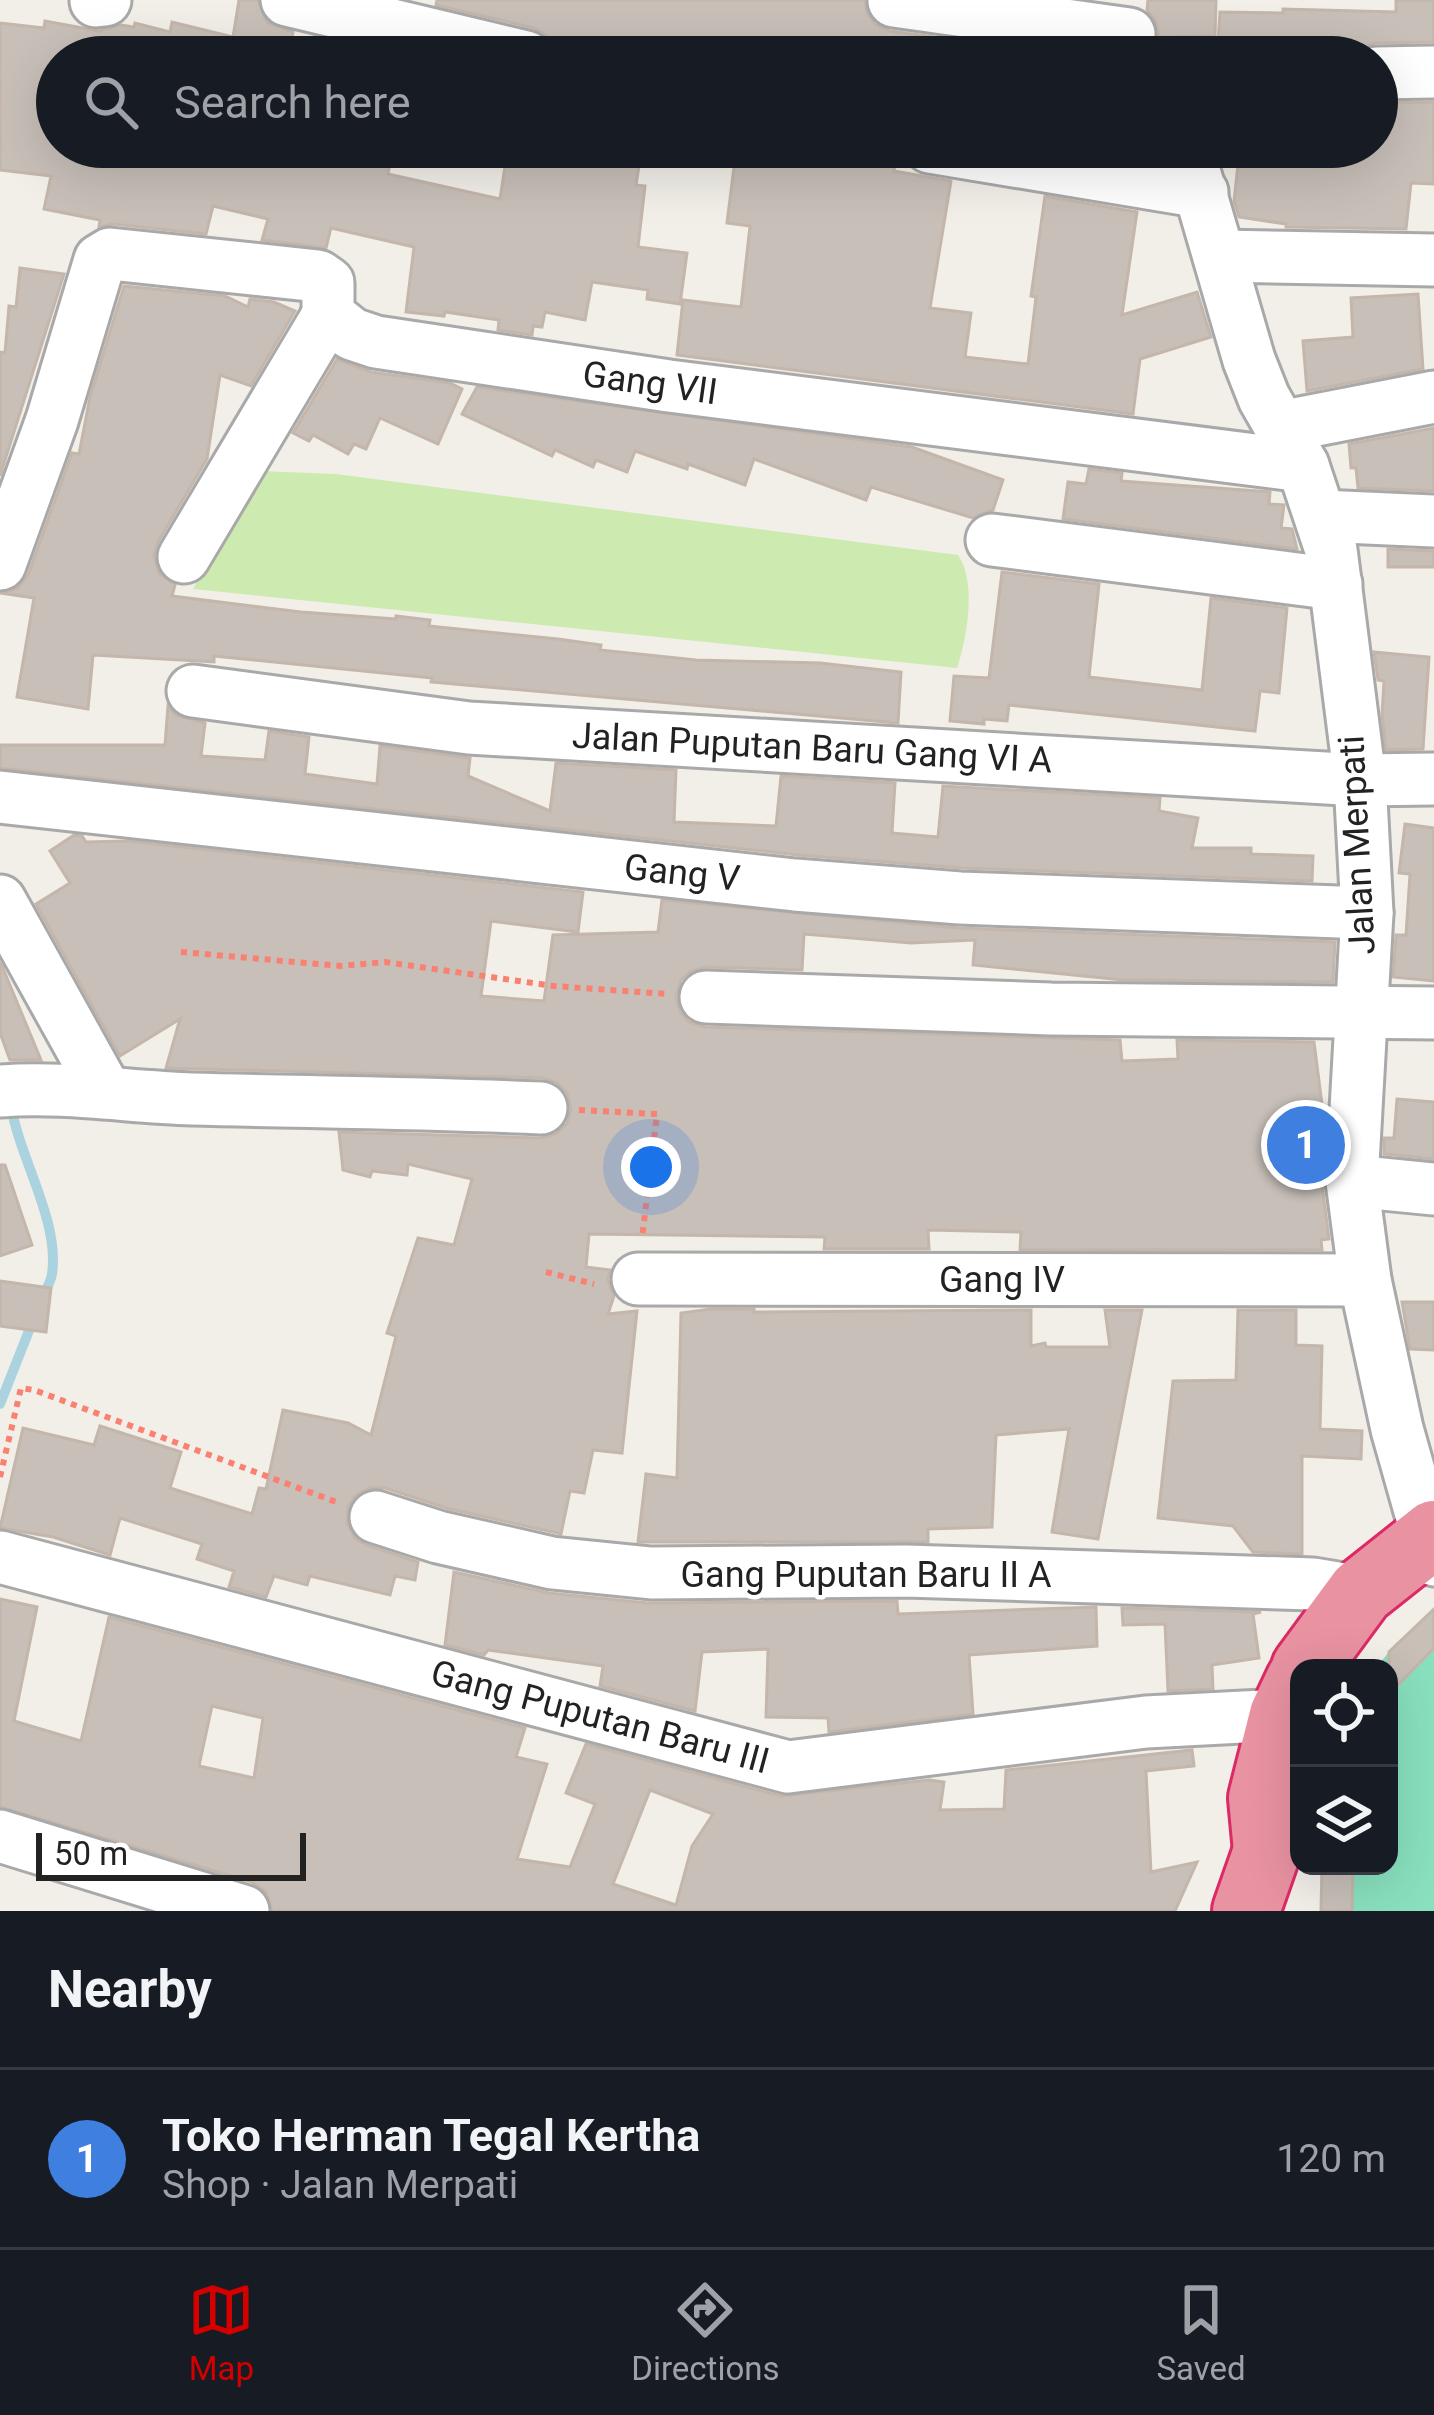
<!DOCTYPE html>
<meta charset="utf-8">
<style>
:root{--surface:#171b24;--page:#242831;--text:#f1f3f6;--muted:#9ea1a6;--line:#363941;--accent:#d40000}
body{margin:0;font-family:Roboto,sans-serif;background:var(--page);color:var(--text)}
.controls{position:absolute;right:36px;bottom:36px;display:grid;overflow:hidden;border-radius:24px;box-shadow:0 12px 48px #0002}
.controls button{width:108px;height:108px;display:grid;place-items:center;padding:0;border:0;border-bottom:3px solid var(--line);background:var(--surface);color:var(--text);font:60px sans-serif}
.scale{position:absolute;left:36px;bottom:30px;width:270px;box-sizing:border-box;padding-left:12px;border:6px solid #222;border-top:0;font-size:33px;line-height:42px;white-space:nowrap;color:#222;-webkit-text-stroke:9px #fff;paint-order:stroke}
.you{position:absolute;left:651px;top:1167px;width:42px;height:42px;margin:-30px;border:9px solid #fff;border-radius:50%;background:#1a73e8;box-shadow:0 0 0 18px #1a73e833}
.badge{display:grid;place-items:center;width:78px;height:78px;border-radius:50%;background:var(--accent);color:#fff;font-size:39px;font-weight:700}
.pin{position:absolute;translate:-50% -50%;border:6px solid #fff;box-shadow:0 3px 12px #0006}
.list{margin:0;padding:0;list-style:none}
h2{display:flex;justify-content:space-between;align-items:center;height:156px;margin:0;padding:0 48px;font-size:51px}
h2 small{font-size:39px;font-weight:400;color:var(--muted)}
.list li{display:grid;grid-template-columns:78px 1fr auto;gap:36px;align-items:center;box-sizing:border-box;height:180px;padding:0 48px;border-top:3px solid var(--line)}
.list b{display:block;font-size:45px;white-space:nowrap}
.list p{margin:0;font-size:39px;white-space:nowrap;color:var(--muted)}
.list em{font-size:39px;font-style:normal;color:var(--muted)}
.icon{flex:none;width:66px;height:66px;fill:none;stroke:currentColor;stroke-width:2;stroke-linecap:round;stroke-linejoin:round}
.map{position:relative;flex:none;width:1434px;height:1911px;overflow:hidden}
.search{position:absolute;background:var(--surface);box-shadow:0 12px 48px #0002;left:36px;right:36px;top:36px;height:132px;display:flex;align-items:center;gap:30px;box-sizing:border-box;padding:0 42px;border-radius:66px;color:var(--muted);font-size:45px}
.sheet{height:336px;background:var(--surface)}
nav{display:flex;justify-content:space-around;align-items:center;box-sizing:border-box;height:168px;border-top:3px solid var(--line);background:var(--surface);font-size:33px;color:var(--muted)}
nav a{display:grid;justify-items:center;gap:6px}
nav .on{color:var(--accent)}
.map>svg:first-child{display:block}
.grass{fill:#cdebb0}
.pitch{fill:#88e0be}
.lines{fill:none;stroke-linecap:round;stroke-linejoin:round}
.stream{stroke:#aad3df;stroke-width:10}
.building{fill:#c7bfb8;stroke:#c4b6ab;stroke-width:3;fill-rule:evenodd}
.minor-casing{stroke:#a9a9a9;stroke-width:57}
.highway-casing{stroke:#dc2a67;stroke-width:72}
.path{stroke:#fa8072;stroke-width:6;stroke-dasharray:6 6;stroke-linecap:butt}
.minor{stroke:#fff;stroke-width:51}
.highway{stroke:#e892a2;stroke-width:66}
.labels{text-anchor:middle;dominant-baseline:central;stroke-width:9;stroke-linejoin:round;paint-order:stroke}
.street-label{font-size:36px;fill:#222;stroke:#fff}
</style>
<div class="map">
<svg width="1434" height="1911" viewBox="0 0 1434 1911">
<rect width="100%" height="100%" fill="#f2efe9"/>
<path class="grass" d="M260 471 336 474 958 555C977 582 967 638 957 668L193 589Z"/>
<polygon class="pitch" points="1434,1612 1434,1911 1321,1911 1322,1866 1389,1866 1389,1668 1376,1668 1396,1643"/>
<g class="lines">
<g class="stream">
<path d="M11 1105C19 1158 60 1221 52 1274 51 1282 44 1293 41 1301"/>
<polyline points="0,1404 34,1318"/>
</g>
</g>
<g class="building">
<polygon points="239,0 258,0 267,22 293,32 289,57 57,57 57,147 393,147 388,174 500,199 508,147 642,147 636,185 645,186 638,247 687,253 680,304 647,299 648,290 592,282 585,320 545,312 542,327 533,326 532,335 498,330 499,320 445,312 444,316 406,312 414,247 331,228 326,248 262,240 268,219 213,206 206,234 113,224 99,227 100,220 44,209 51,176 0,170 0,23 44,28 45,21 99,31 121,25 134,27 135,23 170,32 172,22 233,37"/>
<polygon points="437,0 865,0 867,13 875,24 890,31 1077,57 789,57 693,47 692,57 631,57 556,48 555,53 547,36 534,28 436,5"/>
<polygon points="1148,0 1216,0 1215,36 1159,37 1156,22 1147,10"/>
<polygon points="1396,0 1434,0 1434,42 1375,43 1363,47 1352,57 1217,57 1220,12 1283,13 1283,9 1396,12"/>
<polygon points="1434,102 1434,184 1411,183 1406,229 1286,227 1286,224 1239,217 1234,201 1240,147 1377,147 1377,103"/>
<polygon points="817,147 896,155 894,171 951,181 930,308 971,313 965,357 1028,364 1036,297 1031,296 1045,196 1137,212 1122,315 1197,292 1211,337 1140,359 1133,414 677,355 683,300 741,307 750,226 727,223 736,151 815,159"/>
<polygon points="20,268 64,274 0,476 0,352 5,353 9,306 16,307"/>
<polygon points="124,286 225,296 248,307 250,299 274,302 295,311 251,386 220,375 207,459 158,542 154,555 159,573 175,585 172,596 301,612 396,619 396,616 430,620 429,626 558,639 601,645 600,650 696,660 820,663 901,672 898,723 465,685 431,682 432,678 214,656 214,662 93,655 88,709 17,697 34,598 0,593 18,588 28,575 72,453 79,454 90,397"/>
<polygon points="1418,294 1423,369 1307,391 1303,341 1353,337 1351,298"/>
<polygon points="337,359 371,372 450,383 462,389 438,444 380,418 366,449 354,444 348,454 313,435 309,441 293,433"/>
<polygon points="477,387 912,447 1003,480 993,510 973,518 871,487 866,500 754,459 745,485 688,464 687,469 635,451 627,472 596,460 593,467 555,450 552,456 462,414"/>
<polygon points="1434,428 1434,491 1358,488 1356,468 1351,468 1349,444"/>
<polygon points="1089,469 1122,473 1121,481 1270,492 1269,504 1284,505 1281,528 1292,529 1297,549 1063,519 1068,482 1086,484"/>
<polygon points="1388,549 1434,551 1434,567 1388,567"/>
<polygon points="1002,572 1099,584 1089,677 1202,690 1211,598 1287,608 1279,693 1260,691 1255,731 1009,705 1007,721 984,719 984,724 950,721 954,676 989,678"/>
<polygon points="1374,652 1429,657 1423,749 1386,750 1382,715 1384,681 1378,680"/>
<polygon points="168,706 176,715 205,723 201,756 265,760 269,731 309,737 305,774 377,784 380,746 470,758 468,776 550,811 556,763 676,770 674,822 776,826 781,776 895,783 892,833 938,837 943,786 1160,798 1159,811 1198,818 1192,848 1251,848 1251,854 1313,856 1312,881 962,868 798,855 0,768 0,745 165,745"/>
<polygon points="1405,824 1434,828 1434,981 1393,977 1396,935 1406,935 1410,874 1399,873"/>
<polygon points="74,835 82,836 86,842 128,841 583,892 578,932 491,921 481,996 544,1001 553,935 658,932 662,900 959,928 1335,942 1333,982 1123,980 973,965 975,940 911,943 804,934 802,970 706,967 691,971 681,980 676,997 680,1012 689,1022 705,1027 1120,1040 1122,1061 1178,1059 1177,1040 1314,1042 1325,1128 1322,1184 1329,1239 1321,1240 1322,1250 1020,1250 1021,1232 928,1230 929,1249 824,1249 825,1237 589,1234 586,1267 610,1270 608,1280 614,1296 608,1314 637,1311 622,1453 593,1450 584,1493 570,1491 561,1534 446,1508 385,1488 369,1488 355,1496 348,1507 347,1524 355,1538 366,1545 418,1562 415,1580 395,1576 390,1595 310,1576 307,1585 274,1576 266,1597 229,1587 234,1571 197,1559 202,1544 120,1518 110,1555 53,1537 0,1528 23,1428 94,1445 100,1426 181,1452 170,1488 252,1514 259,1488 266,1489 283,1410 348,1423 371,1435 396,1336 387,1333 418,1238 454,1245 472,1179 408,1164 407,1175 372,1171 370,1177 343,1170 339,1132 540,1138 556,1134 567,1123 571,1110 567,1093 556,1082 542,1078 166,1068 180,1019 120,1056 36,904 70,883 50,851"/>
<polygon points="0,963 2,966 41,1060 10,1060 0,1033"/>
<polygon points="1397,1099 1434,1102 1434,1159 1384,1154 1384,1138 1394,1138"/>
<polygon points="0,1165 5,1165 32,1245 0,1256"/>
<polygon points="0,1281 51,1288 46,1332 0,1326"/>
<polygon points="1402,1302 1434,1302 1434,1350 1410,1349"/>
<polygon points="711,1309 754,1309 754,1312 1031,1310 1031,1346 1045,1343 1046,1347 1110,1347 1105,1310 1142,1310 1098,1539 1052,1532 1069,1429 996,1435 992,1527 928,1529 928,1542 638,1542 646,1474 677,1478 681,1313"/>
<polygon points="1238,1310 1296,1310 1296,1345 1322,1346 1320,1429 1362,1431 1361,1459 1302,1456 1302,1554 1253,1552 1233,1526 1158,1518 1173,1381 1236,1380"/>
<polygon points="454,1572 549,1593 648,1603 897,1601 898,1614 1096,1607 1097,1646 969,1655 973,1714 829,1732 828,1718 766,1717 768,1649 702,1652 695,1711 600,1686 603,1666 488,1650 484,1655 445,1645"/>
<path d="M0 1599 37 1607 14 1721 81 1741 109 1617 525 1728 516 1757 547 1764 517 1859 570 1867 595 1804 566 1793 586 1744 781 1796 929 1780 944 1782 940 1810 1004 1809 1006 1770 1192 1750 1194 1766 1146 1771 1151 1872 1197 1862 1175 1911H272L266 1892 252 1882 0 1807ZM212 1706 263 1718 254 1778 199 1766ZM650 1790 713 1814 692 1846 676 1905 613 1884Z"/>
<polygon points="1122,1608 1261,1612 1253,1614 1259,1658 1212,1665 1213,1689 1168,1691 1165,1624 1123,1625"/>
<polygon points="1434,1609 1434,1648 1389,1694 1389,1652"/>
<polygon points="1322,1866 1353,1866 1352,1911 1321,1911"/>
</g>
<g class="lines">
<defs>
<g id="minor">
<polyline points="287,0 526,57"/>
<polyline points="96,1 105,0"/>
<polyline points="894,1 1129,34"/>
<polyline points="1377,73 1434,72"/>
<polyline points="930,147 1202,192"/>
<polyline points="1187,147 1249,360 1264,398 1303,466 1331,550 1360,780 1367,913 1352,1181 1365,1280 1397,1429 1434,1560"/>
<polyline points="1219,256 1434,260"/>
<polyline points="1280,427 1434,397"/>
<polyline points="1321,516 1434,521"/>
<polyline points="992,540 1336,584"/>
<polyline points="184,557 328,315"/>
<polyline points="0,564 52,420 100,260 110,254 318,276 328,283 328,315 352,334 376,342 669,386 1303,466"/>
<polyline points="193,691 469,728 1360,780 1434,779"/>
<polyline points="0,797 795,885 960,898 1367,913"/>
<polyline points="0,901 106,1092"/>
<polyline points="706,997 1051,1009 1434,1013"/>
<path d="M0 1091C64 1086 128 1097 192 1099 308 1102 424 1103 541 1108"/>
<polyline points="1352,1181 1434,1189"/>
<polyline points="638,1279 1365,1280"/>
<polyline points="376,1517 438,1537 552,1563 651,1573 906,1571 1313,1584 1361,1592"/>
<polyline points="0,1557 788,1767 1146,1722 1283,1715"/>
<polyline points="0,1836 243,1911"/>
</g>
<g id="highway">
<polyline points="1305,1668 1361,1592 1434,1534"/>
<polyline points="1267,1851 1262,1798 1283,1715 1299,1681"/>
<polyline points="1246,1911 1267,1851 1288,1816"/>
</g>
</defs>
<use href="#minor" class="minor-casing"/>
<use href="#highway" class="highway-casing"/>
<g class="path">
<polyline points="181,952 341,966 385,962 554,986 667,994"/>
<polyline points="579,1110 657,1114 642,1238"/>
<polyline points="546,1272 594,1284"/>
<polyline points="0,1477 21,1388 34,1390 339,1503"/>
</g>
<use href="#minor" class="minor"/>
<use href="#highway" class="highway"/>
</g>
<g class="labels">
<g class="street-label">
<text transform="translate(650 383) rotate(8)">Gang VII</text>
<text transform="translate(812 748) rotate(3)">Jalan Puputan Baru Gang VI A</text>
<text transform="translate(1357 845) rotate(-93)">Jalan Merpati</text>
<text transform="translate(682 873) rotate(6)">Gang V</text>
<text x="1002" y="1280">Gang IV</text>
<text x="866" y="1575">Gang Puputan Baru II A</text>
<text transform="translate(600 1717) rotate(15)">Gang Puputan Baru III</text>
</g>
</g>
</svg>
<div class="controls">
<button><svg class="icon" aria-label="locate" viewBox="0 0 24 24"><circle cx="12" cy="12" r="6"/><path d="M12 2v4M12 18v4M2 12h4M18 12h4"/></svg></button>
<button><svg class="icon" aria-label="layers" viewBox="0 0 24 24"><path d="M12 4l9 5-9 5-9-5zM3 14l9 5 9-5"/></svg></button>
</div>
<div class="scale">50 m</div>
<div class="you"></div>
<div class="pin badge" style="left:1306px;top:1145px;background:#3f7fe0">1</div>
<div class="search"><svg class="icon" aria-label="search" viewBox="0 0 24 24"><circle cx="10" cy="10" r="6"/><path d="M15 15l6 6"/></svg>Search here</div>
</div>
<section class="sheet">
<h2>Nearby<small></small></h2>
<ul class="list">
<li><span class="badge" style="background:#3f7fe0">1</span><div><b>Toko Herman Tegal Kertha</b><p>Shop · Jalan Merpati</p></div><em>120 m</em></li>
</ul>
</section>
<nav>
<a class="on"><svg class="icon" aria-label="map" viewBox="0 0 24 24"><path d="M3 6l6-2 6 2 6-2v14l-6 2-6-2-6 2zM9 4v14M15 6v14"/></svg>Map</a>
<a><svg class="icon" aria-label="directions" viewBox="0 0 24 24"><path d="M12 3l9 9-9 9-9-9zM9 14v-3h6M13 9l2 2-2 2"/></svg>Directions</a>
<a><svg class="icon" aria-label="saved" viewBox="0 0 24 24"><path d="M7 4h10v16l-5-4-5 4z"/></svg>Saved</a>
</nav>
